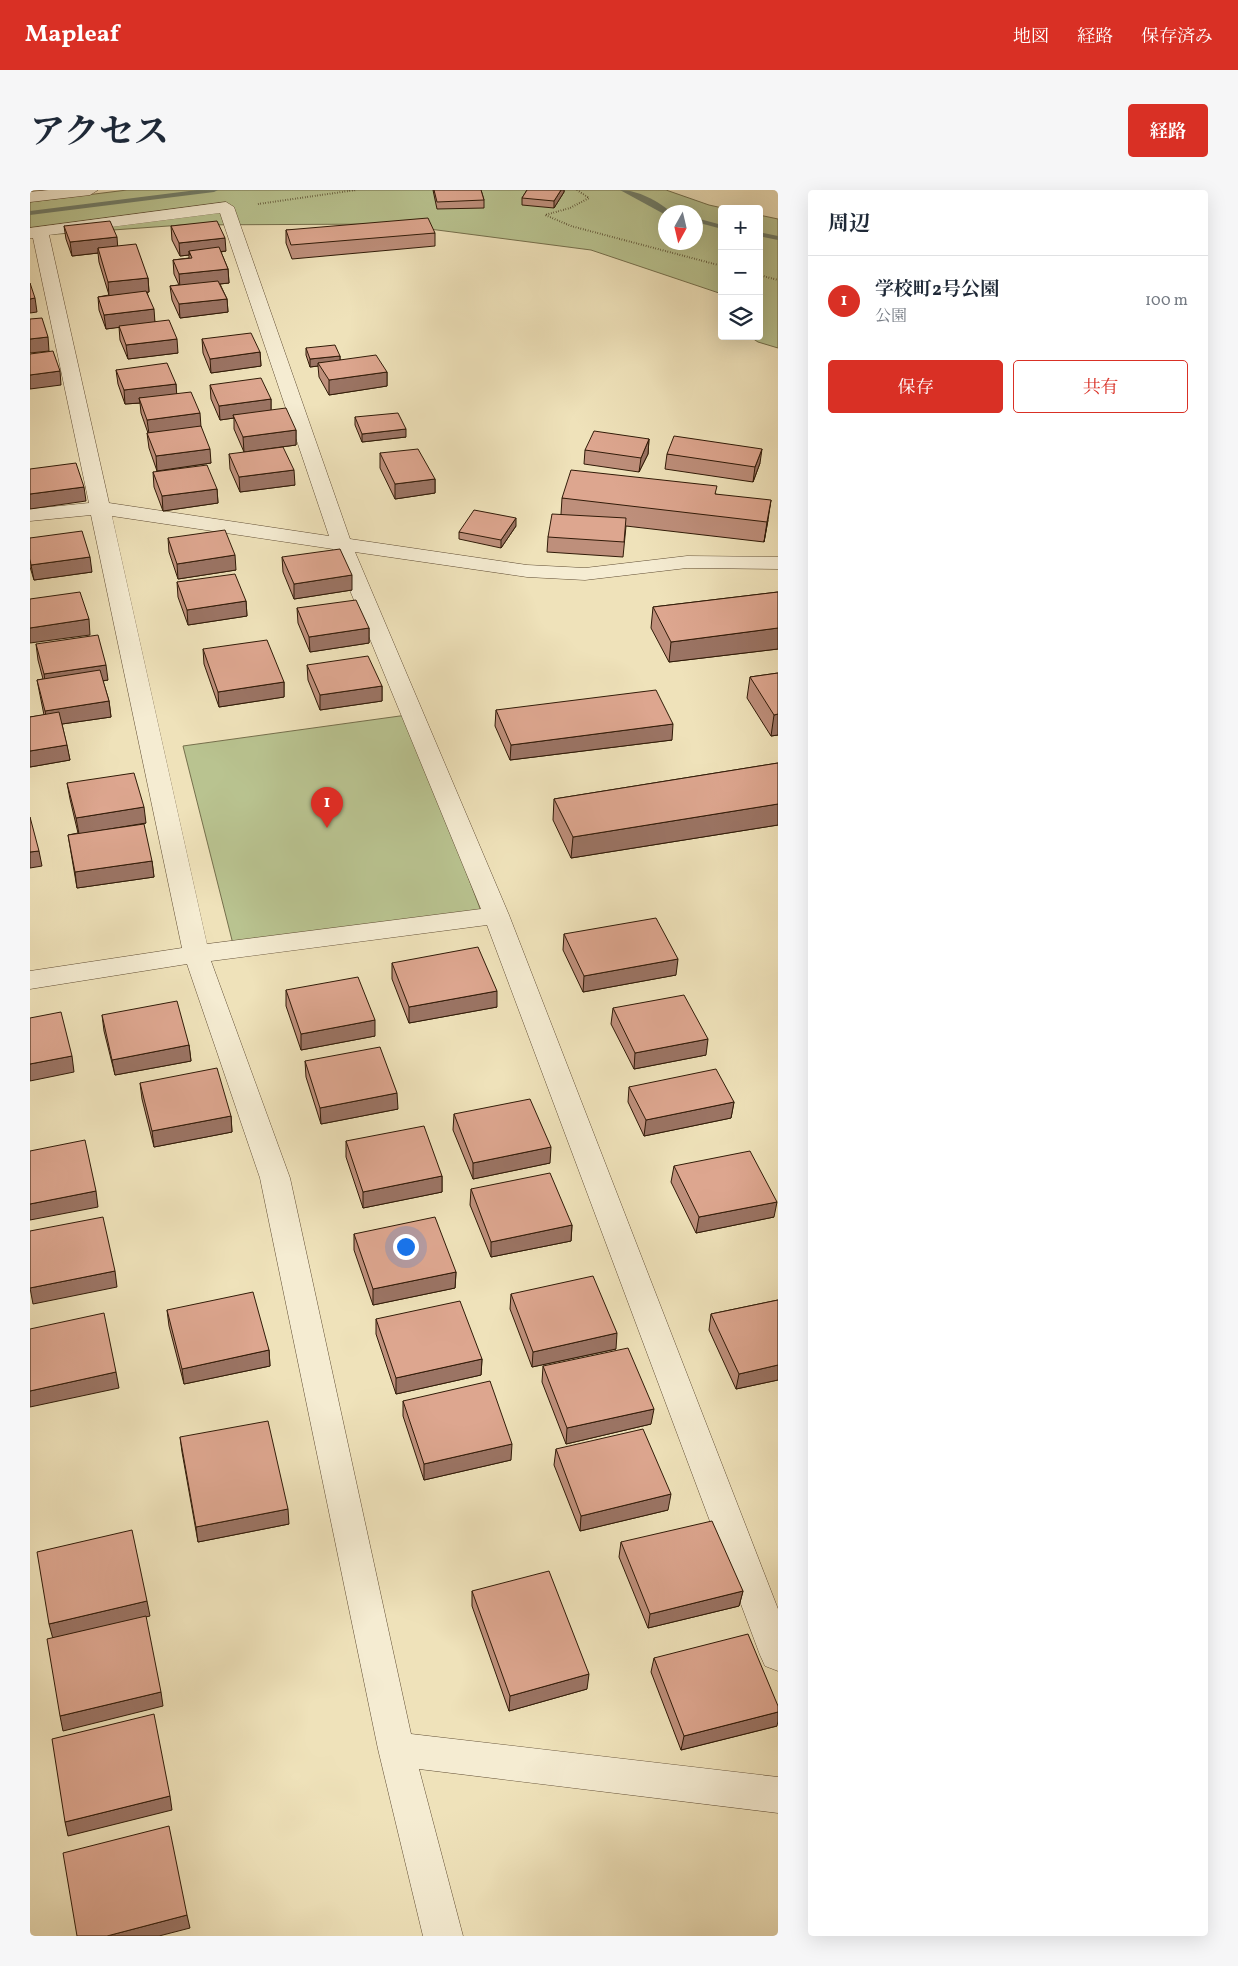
<!DOCTYPE html>
<html lang="ja">
<meta charset="utf-8">
<style>
:root{--surface:#fff;--page:#f6f6f7;--text:#1f2937;--muted:#747a83;--line:#e0e1e3;--accent:#d93025}
body{margin:0;font-family:Vollkorn,"Noto Serif JP",serif;background:var(--page);color:var(--text)}
.controls{position:absolute;right:15px;top:15px;display:grid;overflow:hidden;border-radius:5px;box-shadow:0 5px 20px #0002}
.controls button{width:45px;height:45px;display:grid;place-items:center;padding:0;border:0;border-bottom:1px solid var(--line);background:var(--surface);color:var(--text);font:25px sans-serif}
.compass{position:absolute;left:628px;top:15px;width:45px;height:45px;border-radius:50%;background:var(--surface);box-shadow:0 5px 20px #0002;rotate:188deg}
.you{position:absolute;left:375px;top:1056px;width:18px;height:18px;margin:-12px;border:4px solid #fff;border-radius:50%;background:#1a73e8;box-shadow:0 0 0 8px #1a73e833}
.badge{display:grid;place-items:center;width:32px;height:32px;border-radius:50%;background:var(--accent);color:#fff;font-size:16px;font-weight:700}
.pin{position:absolute;translate:-50% -41px;filter:drop-shadow(0 1px 2px #0008)}
.pin::after{content:'';position:absolute;top:26px;width:18px;height:15px;background:inherit;clip-path:polygon(0 0,100% 0,50% 100%)}
.list{margin:0;padding:0;list-style:none}
h2{display:flex;justify-content:space-between;align-items:center;height:65px;margin:0;padding:0 20px;font-size:21px}
h2 small{font-size:16px;font-weight:400;color:var(--muted)}
.list li{display:grid;grid-template-columns:32px 1fr auto;gap:15px;align-items:center;box-sizing:border-box;height:90px;padding:0 20px;border-top:1px solid var(--line)}
.list b{display:block;font-size:19px;white-space:nowrap}
.list p{margin:0;font-size:16px;white-space:nowrap;color:var(--muted)}
.list em{font-size:16px;font-style:normal;color:var(--muted)}
.actions{display:flex;gap:10px;padding:15px 20px}
.actions a{flex:1;padding:11px 0;border:1px solid var(--accent);border-radius:5px;text-align:center;font-size:18px;color:var(--accent)}
.actions .main{background:var(--accent);color:#fff}
.icon{flex:none;width:28px;height:28px;fill:none;stroke:currentColor;stroke-width:2;stroke-linecap:round;stroke-linejoin:round}
.map{position:relative;flex:none;width:748px;height:1746px;overflow:hidden;border-radius:5px}
header{display:flex;align-items:center;gap:30px;box-sizing:border-box;height:70px;padding:0 25px;background:var(--accent);color:#fff}
header strong{font-size:24px}
nav{display:flex;gap:28px;margin-inline-start:auto;font-size:18px}
.intro{display:flex;align-items:center;justify-content:space-between;box-sizing:border-box;height:120px;padding:0 30px}
h1{margin:0;font-size:35px}
.button{padding:12px 22px;border-radius:5px;background:var(--accent);color:#fff;font-size:18px;font-weight:700}
main{display:flex;gap:30px;padding:0 30px}
aside{flex:1;background:var(--surface);border-radius:5px;box-shadow:0 5px 20px #0002}
.map>svg:first-child{display:block}
.green{fill:#b9c390;stroke:#756f4c;fill-rule:evenodd}
.lines{fill:none;stroke-linecap:round;stroke-linejoin:round}
.stream{fill:#717d69;fill-rule:evenodd}
.minor-casing{stroke:#604d34;stroke-width:1}
.path{stroke:#311b08;stroke-width:2;stroke-dasharray:0.5 2;stroke-linecap:butt}
.minor{fill:#f5ecd2;fill-rule:evenodd}
.wall{fill:#be8f7b;stroke:#311b08}
.shaded-wall{fill:#9b7464;stroke:#311b08}
.building{fill:#dda68f;stroke:#311b08}
</style>
<header>
<strong>Mapleaf</strong>
<nav><a>地図</a><a>経路</a><a>保存済み</a></nav>
</header>
<div class="intro"><h1>アクセス</h1><a class="button">経路</a></div>
<main>
<div class="map">
<svg width="748" height="1746" viewBox="0 0 748 1746">
<rect width="100%" height="100%" fill="#efe2ba"/>
<filter id="stains"><feTurbulence type="fractalNoise" baseFrequency=".004" numOctaves="4"/><feColorMatrix values="0 0 0 0 .2 0 0 0 0 .09 0 0 0 0 .02 0 0 0 .5 -.17"/></filter>
<radialGradient id="worn" r=".72"><stop offset=".6" stop-color="#630" stop-opacity="0"/><stop offset="1" stop-color="#630" stop-opacity=".3"/></radialGradient>
<g class="green">
<path d="M97 0H636L679 15 697 19H692V104L561 60 361 34 152 35 0 46V12ZM636 22H666V52H636Z"/>
<polygon points="729,25 748,29 748,158 728,152 719,146 729,146"/>
<polygon points="377,525 451,721 204,758 153,556"/>
</g>
<g class="lines">
<g class="stream">
<polygon points="167,0 188,0 184,2 0,25 0,21"/>
<path d="M590 0C608 0 628 11 641 22L634 24Z"/>
<polygon points="666,28 692,35 692,39 666,32"/>
<polygon points="729,42 748,46 748,50 729,46"/>
</g>
<defs>
<g id="minor">
<polygon points="19,0 68,0 60,5 0,12 0,2"/>
<path d="M196 12 204 17 320 349 497 375 555 378 657 366 748 367V379L657 378 555 390 497 387 325 362 479 725 748 1419V1481L735 1476 730 1465 457 735 181 771 260 988 381 1544 748 1587V1623L389 1579 433 1746H393L348 1559 230 988 157 774 0 799V781L152 758 61 325 0 331V319L59 313 3 48H0V38ZM190 23 299 346 79 313 19 45ZM82 326 303 359 451 719 177 754Z"/>
</g>
</defs>
<use href="#minor" class="minor-casing"/>
<g class="path">
<polyline points="547,0 559,8 540,18 515,25 541,36 692,76"/>
<polyline points="228,14 326,0"/>
<polyline points="729,85 748,90"/>
</g>
<use href="#minor" class="minor"/>
</g>
<g class="wall">
<polygon points="403,0 451,0 454,10 454,18 407,19"/>
<polygon points="497,0 534,0 534,2 524,18 492,15 492,8"/>
<polygon points="34,36 88,56 118,88 119,102 117,102 125,132 148,163 98,169 90,150 89,137 76,139 69,120 68,107 79,105 69,72 68,63 42,66 36,49"/>
<polygon points="141,36 196,61 191,62 198,79 199,93 190,94 197,109 198,122 150,128 142,110 140,96 149,95 144,84 143,70 159,68 159,65 150,66 142,50"/>
<polygon points="256,40 405,43 405,56 262,69 256,53"/>
<polygon points="172,149 230,162 231,176 181,183 173,163"/>
<polygon points="276,158 310,166 310,170 357,182 357,196 299,205 289,187 288,176 280,177 276,165"/>
<polygon points="86,180 146,194 146,204 171,237 181,273 127,281 119,258 117,243 118,243 111,223 110,213 95,214 88,194"/>
<polygon points="180,195 241,209 241,220 266,240 266,255 214,262 204,239 204,228 190,230 181,209"/>
<polygon points="325,227 376,247 332,252 325,235"/>
<polygon points="619,249 618,264 609,282 554,274 555,260"/>
<polygon points="350,263 405,289 405,303 365,309 350,278"/>
<polygon points="199,264 265,295 210,302 200,279"/>
<polygon points="637,264 730,273 723,292 635,279"/>
<polygon points="123,282 187,299 188,313 133,321 124,297"/>
<polygon points="686,304 738,330 734,352 596,336 593,367 517,362 518,347 531,324 532,308"/>
<polygon points="486,336 471,358 429,349 429,342"/>
<polygon points="0,348 62,382 4,390 0,377"/>
<polygon points="138,348 206,380 148,389 139,362"/>
<polygon points="252,367 322,400 264,409 253,382"/>
<polygon points="147,392 216,411 217,426 158,435 148,407"/>
<polygon points="748,402 748,459 639,472 621,438 623,417"/>
<polygon points="267,418 339,438 339,453 280,462 268,433"/>
<polygon points="6,454 78,490 73,491 79,511 81,527 32,534 40,570 0,577 0,527 14,525 7,490 13,489 8,470"/>
<polygon points="173,459 254,492 254,507 189,517 174,474"/>
<polygon points="277,475 352,496 352,511 290,520 278,490"/>
<polygon points="748,483 748,545 741,546 717,508 720,487"/>
<polygon points="466,520 642,550 480,570 465,536"/>
<polygon points="748,573 748,635 541,668 523,630 524,609"/>
<polygon points="37,593 116,633 84,638 122,671 124,687 47,698 38,645 48,643 40,609"/>
<polygon points="534,744 646,785 553,802 533,760"/>
<polygon points="362,773 467,817 379,833 362,789"/>
<polygon points="256,800 345,846 271,860 256,816"/>
<polygon points="583,818 676,865 604,879 581,834"/>
<polygon points="72,825 159,855 161,871 85,885 74,841"/>
<polygon points="275,871 368,919 291,934 276,887"/>
<polygon points="110,893 201,926 202,942 124,957 112,909"/>
<polygon points="599,897 704,912 701,928 614,946 598,912"/>
<polygon points="424,924 520,973 443,989 423,940"/>
<polygon points="316,951 412,986 412,1002 333,1018 316,967"/>
<polygon points="644,976 744,1027 666,1043 641,992"/>
<polygon points="441,999 542,1035 541,1051 461,1067 440,1015"/>
<polygon points="324,1044 426,1082 425,1098 343,1115 324,1060"/>
<polygon points="481,1104 586,1159 502,1177 480,1119"/>
<polygon points="748,1110 748,1190 706,1199 679,1140 681,1124"/>
<polygon points="137,1120 239,1160 240,1176 154,1194 139,1136"/>
<polygon points="346,1129 452,1169 451,1185 366,1204 346,1144"/>
<polygon points="513,1176 621,1234 536,1254 512,1192"/>
<polygon points="373,1211 481,1270 394,1290 373,1226"/>
<polygon points="150,1247 259,1334 168,1352 152,1262"/>
<polygon points="526,1259 638,1320 550,1341 524,1275"/>
<polygon points="591,1352 713,1401 709,1416 618,1438 589,1367"/>
<polygon points="442,1401 557,1499 479,1521 442,1416"/>
<polygon points="624,1468 747,1536 651,1560 621,1482"/>
</g>
<g class="shaded-wall">
<polygon points="531,0 534,0 534,2 524,18 524,11"/>
<polygon points="87,47 88,61 68,58 68,63 42,66 40,52"/>
<polygon points="195,48 196,61 160,65 159,61 159,65 150,66 149,53"/>
<polygon points="198,79 199,93 150,98 149,84"/>
<polygon points="118,88 119,102 79,106 78,92"/>
<polygon points="5,108 7,122 0,123 0,109"/>
<polygon points="197,109 198,122 150,128 149,114"/>
<polygon points="124,119 125,133 76,139 74,125"/>
<polygon points="18,147 19,161 0,163 0,149"/>
<polygon points="147,149 148,163 98,169 96,155"/>
<polygon points="230,162 231,176 181,183 180,169"/>
<polygon points="310,166 310,174 288,173 288,176 280,177 280,169"/>
<polygon points="30,181 31,195 0,199 0,185"/>
<polygon points="357,182 357,196 299,205 299,190"/>
<polygon points="146,194 147,208 109,208 110,213 95,214 94,200"/>
<polygon points="241,209 241,223 203,225 204,228 190,230 189,216"/>
<polygon points="170,223 171,237 119,244 117,230"/>
<polygon points="376,239 376,247 332,252 332,244"/>
<polygon points="266,240 266,255 214,262 213,247"/>
<polygon points="619,249 618,264 609,282 611,268"/>
<polygon points="180,259 181,273 127,281 126,266"/>
<polygon points="732,259 730,273 723,292 725,277"/>
<polygon points="264,280 265,295 210,302 209,287"/>
<polygon points="405,289 405,303 365,309 365,294"/>
<polygon points="54,297 56,311 0,319 0,304"/>
<polygon points="187,299 188,313 133,321 132,306"/>
<polygon points="741,310 738,330 734,352 737,332"/>
<polygon points="486,328 486,336 471,358 471,350"/>
<polygon points="205,365 206,380 148,389 147,374"/>
<polygon points="60,367 62,382 4,390 1,375"/>
<polygon points="322,385 322,400 264,409 264,394"/>
<polygon points="216,411 217,426 158,435 157,420"/>
<polygon points="59,429 60,445 0,453 0,438"/>
<polygon points="339,438 339,453 280,462 279,447"/>
<polygon points="748,438 748,459 639,472 641,452"/>
<polygon points="76,475 78,490 16,499 14,484"/>
<polygon points="254,492 254,507 189,517 188,502"/>
<polygon points="352,496 352,511 290,520 290,505"/>
<polygon points="79,511 81,527 18,536 15,521"/>
<polygon points="748,524 748,545 741,546 744,525"/>
<polygon points="643,534 642,550 480,570 481,555"/>
<polygon points="37,555 40,570 0,577 0,561"/>
<polygon points="748,614 748,635 541,668 543,647"/>
<polygon points="114,617 116,633 49,644 46,628"/>
<polygon points="9,661 12,676 0,678 0,662"/>
<polygon points="122,671 124,687 47,698 45,682"/>
<polygon points="648,769 646,785 553,802 554,786"/>
<polygon points="467,801 467,817 379,833 379,817"/>
<polygon points="345,830 345,846 271,860 271,844"/>
<polygon points="678,849 676,865 604,879 605,863"/>
<polygon points="159,855 161,871 85,885 82,870"/>
<polygon points="42,866 44,882 0,891 0,874"/>
<polygon points="367,903 368,919 291,934 290,918"/>
<polygon points="704,912 701,928 614,946 616,930"/>
<polygon points="201,926 202,942 124,957 122,941"/>
<polygon points="521,957 520,973 443,989 443,973"/>
<polygon points="412,986 412,1002 333,1018 333,1002"/>
<polygon points="66,1001 68,1017 0,1030 0,1014"/>
<polygon points="747,1012 744,1027 666,1043 669,1027"/>
<polygon points="542,1035 541,1051 461,1067 461,1052"/>
<polygon points="85,1081 87,1097 3,1114 0,1098"/>
<polygon points="426,1082 425,1098 343,1115 343,1099"/>
<polygon points="587,1143 586,1159 502,1177 503,1162"/>
<polygon points="239,1160 240,1176 154,1194 152,1179"/>
<polygon points="452,1169 451,1185 366,1204 366,1188"/>
<polygon points="748,1175 748,1190 706,1199 709,1184"/>
<polygon points="86,1182 89,1198 0,1217 0,1201"/>
<polygon points="624,1219 621,1234 536,1254 537,1238"/>
<polygon points="482,1254 481,1270 394,1290 394,1274"/>
<polygon points="641,1304 638,1320 550,1341 551,1326"/>
<polygon points="258,1319 259,1334 168,1352 166,1337"/>
<polygon points="713,1401 709,1416 618,1438 620,1424"/>
<polygon points="117,1411 120,1426 23,1449 19,1434"/>
<polygon points="559,1484 557,1499 479,1521 480,1506"/>
<polygon points="131,1502 133,1516 33,1541 30,1526"/>
<polygon points="748,1522 748,1531 747,1536 651,1560 654,1546"/>
<polygon points="140,1606 142,1620 38,1646 35,1632"/>
<polygon points="157,1725 160,1738 129,1746 77,1746"/>
</g>
<g class="building">
<polygon points="404,0 451,0 454,10 407,12"/>
<polygon points="497,0 531,0 524,11 492,8"/>
<polygon points="398,28 405,43 261,55 256,40"/>
<polygon points="80,31 87,47 40,52 34,36"/>
<polygon points="187,31 195,48 149,53 141,36"/>
<polygon points="106,54 118,88 78,92 68,58"/>
<polygon points="189,57 198,79 149,84 143,70 162,68 159,61"/>
<polygon points="188,91 197,109 149,114 140,96"/>
<polygon points="0,93 5,108 0,109"/>
<polygon points="116,101 124,119 74,125 68,107"/>
<polygon points="12,128 18,147 0,149 0,129"/>
<polygon points="139,130 147,149 96,155 89,136"/>
<polygon points="221,143 230,162 180,169 172,149"/>
<polygon points="305,155 310,166 280,169 276,158"/>
<polygon points="23,161 30,181 0,185 0,164"/>
<polygon points="346,165 357,182 299,190 288,173"/>
<polygon points="137,173 146,194 94,200 86,180"/>
<polygon points="231,188 241,209 189,216 180,195"/>
<polygon points="161,202 170,223 117,230 109,208"/>
<polygon points="256,218 266,240 213,247 203,225"/>
<polygon points="368,223 376,239 332,244 325,227"/>
<polygon points="171,236 180,259 126,266 117,243"/>
<polygon points="564,241 619,249 611,268 555,260"/>
<polygon points="644,246 732,259 725,277 637,264"/>
<polygon points="253,257 264,280 209,287 199,264"/>
<polygon points="388,259 405,289 365,294 350,263"/>
<polygon points="46,273 54,297 0,304 0,279"/>
<polygon points="177,275 187,299 132,306 123,282"/>
<polygon points="541,280 687,296 685,304 741,310 737,332 532,308"/>
<polygon points="444,320 486,328 471,350 429,342"/>
<polygon points="522,324 596,328 594,352 518,347"/>
<polygon points="195,340 205,365 147,374 138,348"/>
<polygon points="52,341 60,367 1,375 0,369 0,348"/>
<polygon points="310,359 322,385 264,394 252,367"/>
<polygon points="205,384 216,411 157,420 147,392"/>
<polygon points="50,402 59,429 0,438 0,409"/>
<polygon points="748,402 748,438 641,452 623,417"/>
<polygon points="326,410 339,438 279,447 267,418"/>
<polygon points="68,445 76,475 14,484 6,454"/>
<polygon points="237,450 254,492 188,502 173,459"/>
<polygon points="338,466 352,496 290,505 277,475"/>
<polygon points="70,480 79,511 15,521 7,490"/>
<polygon points="748,483 748,524 744,525 720,487"/>
<polygon points="626,500 643,534 481,555 466,520"/>
<polygon points="29,522 37,555 0,561 0,527"/>
<polygon points="748,573 748,614 543,647 524,609"/>
<polygon points="104,583 114,617 46,628 37,593"/>
<polygon points="0,627 9,661 0,662"/>
<polygon points="114,634 122,671 45,682 38,645"/>
<polygon points="626,728 648,769 554,786 534,744"/>
<polygon points="448,757 467,801 379,817 362,773"/>
<polygon points="328,787 345,830 271,844 256,800"/>
<polygon points="654,805 678,849 605,863 583,818"/>
<polygon points="147,811 159,855 82,870 72,825"/>
<polygon points="31,822 42,866 0,874 0,828"/>
<polygon points="350,857 367,903 290,918 275,871"/>
<polygon points="187,878 201,926 122,941 110,893"/>
<polygon points="686,879 704,912 616,930 599,897"/>
<polygon points="500,909 521,957 443,973 424,924"/>
<polygon points="394,936 412,986 333,1002 316,951"/>
<polygon points="55,950 66,1001 0,1014 0,961"/>
<polygon points="720,961 747,1012 669,1027 644,976"/>
<polygon points="520,983 542,1035 461,1052 441,999"/>
<polygon points="73,1027 85,1081 0,1098 0,1041"/>
<polygon points="405,1027 426,1082 343,1099 324,1044"/>
<polygon points="563,1086 587,1143 503,1162 481,1104"/>
<polygon points="223,1102 239,1160 152,1179 137,1120"/>
<polygon points="748,1110 748,1175 709,1184 681,1124"/>
<polygon points="430,1111 452,1169 366,1188 346,1129"/>
<polygon points="74,1123 86,1182 0,1201 0,1139"/>
<polygon points="598,1158 624,1219 537,1238 513,1176"/>
<polygon points="460,1191 482,1254 394,1274 373,1211"/>
<polygon points="238,1231 258,1319 166,1337 150,1247"/>
<polygon points="613,1239 641,1304 551,1326 526,1259"/>
<polygon points="682,1331 713,1401 620,1424 591,1352"/>
<polygon points="102,1340 117,1411 19,1434 7,1362"/>
<polygon points="519,1381 559,1484 480,1506 442,1401"/>
<polygon points="116,1426 131,1502 30,1526 17,1449"/>
<polygon points="718,1444 748,1516 748,1522 654,1546 624,1468"/>
<polygon points="124,1524 140,1606 35,1632 22,1549"/>
<polygon points="139,1636 157,1725 77,1746 47,1746 33,1663"/>
</g>
<rect width="100%" height="100%" filter="url(#stains)"/>
<rect width="100%" height="100%" fill="url(#worn)"/>
</svg>
<div class="controls">
<button>+</button>
<button>−</button>
<button><svg class="icon" aria-label="layers" viewBox="0 0 24 24"><path d="M12 4l9 5-9 5-9-5zM3 14l9 5 9-5"/></svg></button>
</div>
<svg class="compass" viewBox="-18 -18 36 36"><path d="M0-13l5 13h-10z" fill="#e53935"/><path d="M0 13l5-13h-10z" fill="#747a83"/></svg>
<div class="you"></div>
<div class="pin badge" style="left:297px;top:638px">1</div>
</div>
<aside>
<h2>周辺<small></small></h2>
<ul class="list">
<li><span class="badge">1</span><div><b>学校町2号公園</b><p>公園</p></div><em>100 m</em></li>
</ul>
<div class="actions"><a class="main">保存</a><a>共有</a></div>
</aside>
</main>
